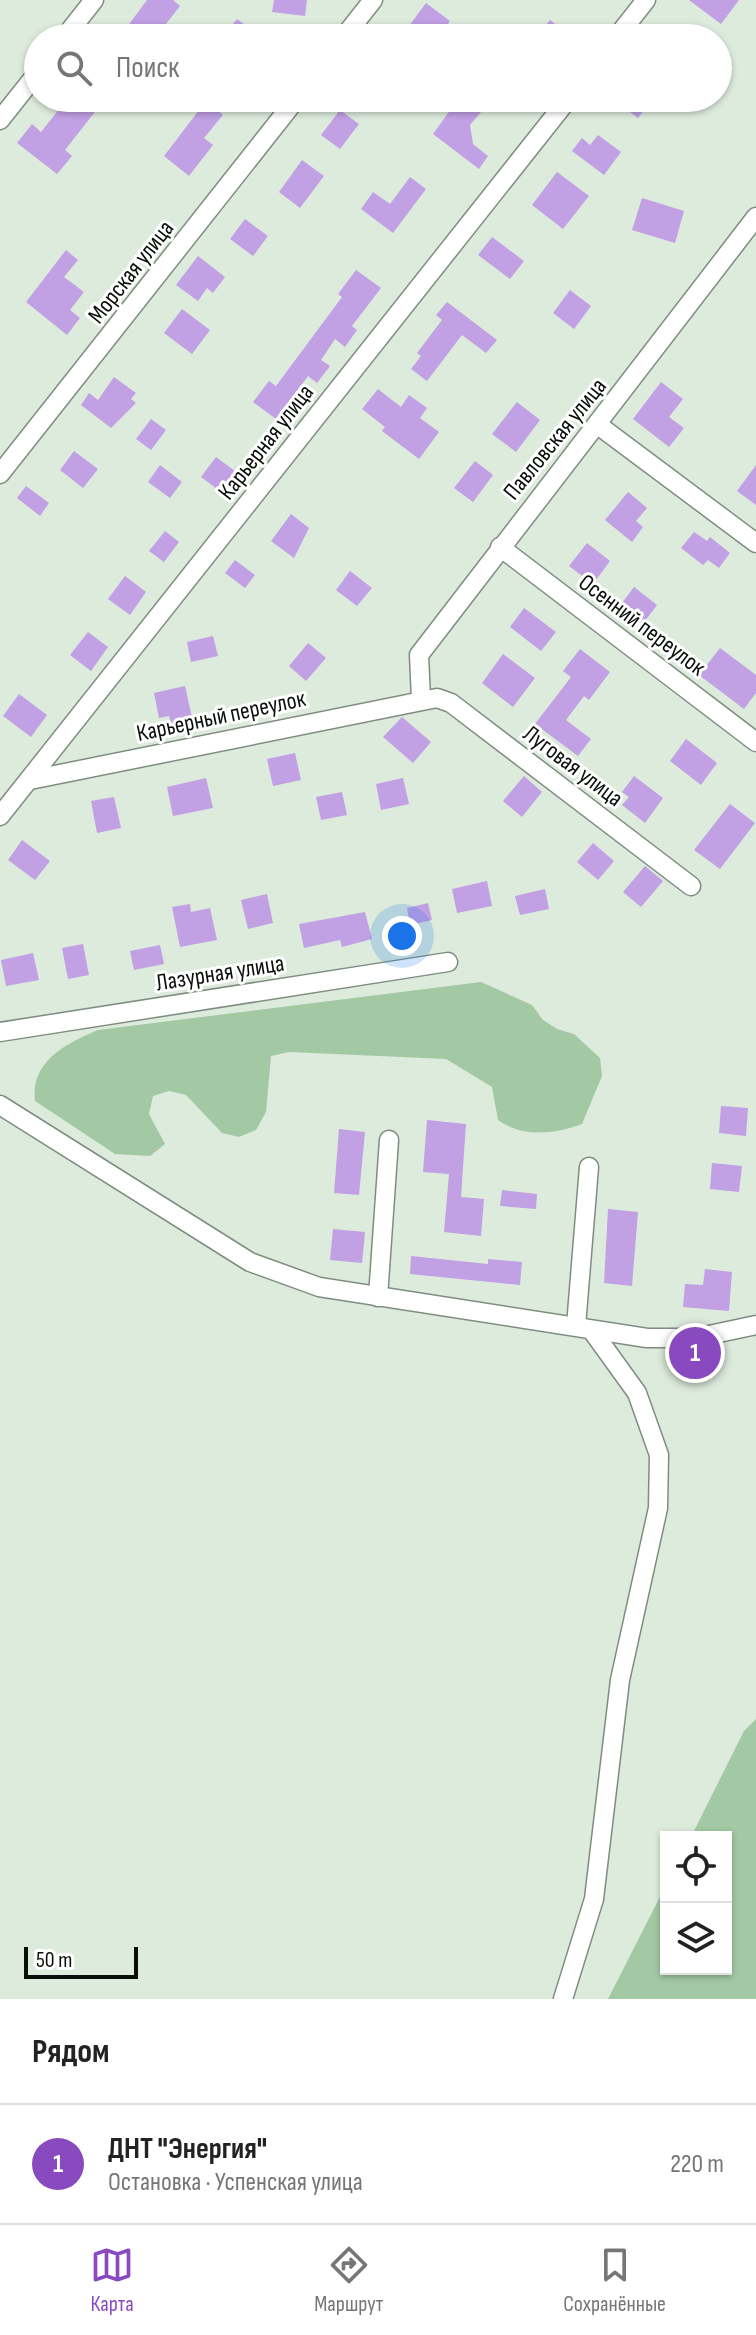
<!DOCTYPE html>
<html lang="ru">
<meta charset="utf-8">
<style>
:root{--surface:#fff;--page:#f6f6f6;--text:#222;--muted:#767676;--line:#e0e0e0;--accent:#894abf}
body{margin:0;font-family:"Sofia Sans Condensed",sans-serif;background:var(--page);color:var(--text)}
.controls{position:absolute;right:24px;bottom:24px;display:grid;overflow:hidden;border-radius:0px;box-shadow:0 2px 6px #0004}
.controls button{width:72px;height:72px;display:grid;place-items:center;padding:0;border:0;border-bottom:2px solid var(--line);background:var(--surface);color:var(--text);font:40px sans-serif}
.scale{position:absolute;left:24px;bottom:20px;width:114px;box-sizing:border-box;padding-left:8px;border:4px solid #090e09;border-top:0;font-size:22px;line-height:28px;white-space:nowrap;color:#090e09;-webkit-text-stroke:6px #fff;paint-order:stroke}
.you{position:absolute;left:402px;top:936px;width:28px;height:28px;margin:-20px;border:6px solid #fff;border-radius:50%;background:#1a73e8;box-shadow:0 0 0 12px #1a73e833}
.badge{display:grid;place-items:center;width:52px;height:52px;border-radius:50%;background:var(--accent);color:#fff;font-size:26px;font-weight:700}
.pin{position:absolute;translate:-50% -50%;border:4px solid #fff;box-shadow:0 2px 8px #0006}
.list{margin:0;padding:0;list-style:none}
h2{display:flex;justify-content:space-between;align-items:center;height:104px;margin:0;padding:0 32px;font-size:34px}
h2 small{font-size:26px;font-weight:400;color:var(--muted)}
.list li{display:grid;grid-template-columns:52px 1fr auto;gap:24px;align-items:center;box-sizing:border-box;height:120px;padding:0 32px;border-top:2px solid var(--line)}
.list b{display:block;font-size:30px;white-space:nowrap}
.list p{margin:0;font-size:26px;white-space:nowrap;color:var(--muted)}
.list em{font-size:26px;font-style:normal;color:var(--muted)}
.icon{flex:none;width:44px;height:44px;fill:none;stroke:currentColor;stroke-width:2;stroke-linecap:round;stroke-linejoin:round}
.map{position:relative;flex:none;width:756px;height:1999px;overflow:hidden}
.search{position:absolute;background:var(--surface);box-shadow:0 2px 6px #0004;left:24px;right:24px;top:24px;height:88px;display:flex;align-items:center;gap:20px;box-sizing:border-box;padding:0 28px;border-radius:44px;color:var(--muted);font-size:30px}
.sheet{height:224px;background:var(--surface)}
nav{display:flex;justify-content:space-around;align-items:center;box-sizing:border-box;height:112px;border-top:2px solid var(--line);background:var(--surface);font-size:22px;color:var(--muted)}
nav a{display:grid;justify-items:center;gap:4px}
nav .on{color:var(--accent)}
.map>svg:first-child{display:block}
.green{fill:#a2c9a3}
.building{fill:#c1a0e4}
.lines{fill:none;stroke-linecap:round;stroke-linejoin:round}
.minor-casing{stroke:#7f8d80;stroke-width:21}
.minor{stroke:#fff;stroke-width:18}
.labels{text-anchor:middle;dominant-baseline:central;stroke-width:6;stroke-linejoin:round;paint-order:stroke}
.street-label{font-size:24px;fill:#090e09;stroke:#fff}
</style>
<div class="map">
<svg width="756" height="1999" viewBox="0 0 756 1999">
<rect width="100%" height="100%" fill="#ddebdd"/>
<g class="green">
<path d="M481 982 532 1005 543 1020 557 1029 574 1034 600 1058 602 1076 582 1124C554 1134 523 1138 498 1120L492 1087 446 1059 289 1052 271 1056 266 1112 256 1130 239 1137 222 1133 186 1095 169 1091 153 1096 149 1114 165 1144 150 1156 115 1154 35 1101C30 1061 67 1043 98 1030Z"/>
<polygon points="756,1719 756,1999 608,1999 666,1885 666,1969 726,1969 726,1837 691,1837 744,1731"/>
</g>
<g class="building">
<polygon points="147,0 173,0 180,6 155,38 119,38"/>
<polygon points="274,0 307,0 305,16 272,12"/>
<polygon points="689,0 739,0 721,24"/>
<polygon points="426,3 450,21 437,38 426,38 409,26"/>
<polygon points="237,19 262,38 222,38"/>
<polygon points="550,20 573,38 537,38"/>
<polygon points="68,98 86,98 98,108 65,150 72,156 57,174 17,143 32,124 41,132"/>
<polygon points="459,98 481,112 470,125 473,144 488,156 479,169 433,134"/>
<polygon points="611,98 653,98 638,118"/>
<polygon points="206,101 223,115 204,138 213,145 189,176 164,156"/>
<polygon points="340,110 359,124 340,149 321,135"/>
<polygon points="598,135 621,152 604,175 572,151 582,138 590,145"/>
<polygon points="302,160 324,176 300,208 279,192"/>
<polygon points="557,172 589,196 563,229 532,205"/>
<polygon points="410,177 426,189 393,233 361,209 373,192 390,204"/>
<polygon points="642,198 684,211 675,243 632,230"/>
<polygon points="245,219 268,236 253,256 230,239"/>
<polygon points="492,237 524,261 510,279 478,255"/>
<polygon points="66,250 78,260 64,277 84,292 70,310 80,318 67,335 26,302"/>
<polygon points="198,256 225,277 213,293 207,288 198,301 176,285"/>
<polygon points="356,270 381,288 352,326 357,330 345,347 335,339 321,360 330,366 317,383 308,376 276,419 253,402 269,381 276,386 342,297 338,294"/>
<polygon points="570,290 591,306 574,329 553,313"/>
<polygon points="447,302 497,340 486,353 462,335 427,381 411,369 421,356 417,353 442,320 436,315"/>
<polygon points="182,309 210,330 192,354 164,333"/>
<polygon points="114,377 136,393 131,399 136,403 111,428 81,405 89,393 98,400"/>
<polygon points="661,382 683,399 669,417 684,428 669,447 633,419"/>
<polygon points="378,389 401,407 409,395 427,408 420,418 439,432 419,459 382,431 385,427 362,409"/>
<polygon points="517,402 540,420 516,452 492,434"/>
<polygon points="151,419 166,430 151,450 136,439"/>
<polygon points="74,451 98,469 83,488 60,470"/>
<polygon points="216,457 243,477 228,497 201,477"/>
<polygon points="475,461 493,475 473,502 454,488"/>
<polygon points="160,465 182,482 170,498 148,482"/>
<polygon points="756,465 756,505 737,491"/>
<polygon points="26,486 49,503 40,516 17,498"/>
<polygon points="628,492 647,508 636,521 643,527 632,542 605,520"/>
<polygon points="291,514 309,528 294,558 271,541"/>
<polygon points="165,531 179,542 164,562 149,551"/>
<polygon points="694,532 707,541 710,537 730,553 719,568 708,560 703,565 681,548"/>
<polygon points="587,543 610,561 593,584 569,566"/>
<polygon points="235,560 255,575 245,588 225,573"/>
<polygon points="350,571 372,588 357,606 336,590"/>
<polygon points="125,576 146,592 130,615 108,599"/>
<polygon points="634,587 657,605 642,625 619,607"/>
<polygon points="524,608 556,632 541,651 510,627"/>
<polygon points="88,632 108,647 91,671 70,655"/>
<polygon points="213,636 218,656 191,662 187,642"/>
<polygon points="308,643 326,658 306,681 289,666"/>
<polygon points="720,648 756,675 756,693 744,709 699,675"/>
<polygon points="580,649 610,672 589,700 584,696 566,720 591,739 578,756 535,724 571,677 563,671"/>
<polygon points="503,654 535,678 513,707 482,683"/>
<polygon points="185,686 193,722 172,727 169,716 159,718 154,693"/>
<polygon points="19,694 47,715 31,737 3,716"/>
<polygon points="402,717 431,742 413,763 383,737"/>
<polygon points="686,739 717,763 701,785 670,761"/>
<polygon points="295,753 301,780 273,786 267,759"/>
<polygon points="524,776 542,792 522,817 503,801"/>
<polygon points="634,776 663,798 645,823 622,805 629,797 622,792"/>
<polygon points="206,778 213,808 173,816 167,787"/>
<polygon points="403,778 409,804 381,810 376,784"/>
<polygon points="342,792 347,815 321,820 316,797"/>
<polygon points="114,797 121,828 97,833 91,801"/>
<polygon points="730,804 755,823 720,869 694,850"/>
<polygon points="22,840 50,861 35,880 8,860"/>
<polygon points="593,843 614,861 598,880 577,862"/>
<polygon points="645,866 663,881 641,907 623,892"/>
<polygon points="487,881 492,906 457,913 452,889"/>
<polygon points="545,889 549,909 520,915 515,896"/>
<polygon points="267,894 273,923 248,929 241,900"/>
<polygon points="428,903 432,920 410,925 407,908"/>
<polygon points="190,904 191,912 210,908 217,940 180,947 172,907"/>
<polygon points="365,912 372,939 342,947 340,940 304,948 299,924"/>
<polygon points="83,944 89,975 68,979 62,948"/>
<polygon points="160,945 164,964 134,970 130,951"/>
<polygon points="33,953 39,980 6,986 1,960"/>
<polygon points="721,1106 748,1108 746,1136 719,1133"/>
<polygon points="427,1120 466,1124 461,1197 484,1199 481,1236 444,1232 449,1174 423,1172"/>
<polygon points="339,1129 365,1132 359,1195 334,1193"/>
<polygon points="712,1163 742,1166 739,1192 710,1189"/>
<polygon points="502,1190 537,1194 536,1209 500,1206"/>
<polygon points="608,1209 638,1212 632,1286 604,1283"/>
<polygon points="333,1229 365,1232 362,1263 330,1260"/>
<polygon points="411,1256 488,1264 488,1259 522,1262 520,1285 410,1274"/>
<polygon points="705,1269 732,1272 729,1311 683,1307 685,1284 703,1285"/>
</g>
<g class="lines">
<defs>
<g id="minor">
<polyline points="64,38 94,0"/>
<polyline points="343,38 373,0"/>
<polyline points="616,38 646,0"/>
<polyline points="0,120 38,72"/>
<polyline points="598,425 756,543"/>
<polyline points="0,474 297,98"/>
<polyline points="500,547 756,742"/>
<polyline points="421,699 419,655 756,217"/>
<polyline points="30,780 437,698 451,703 691,886"/>
<polyline points="0,816 569,98"/>
<polyline points="0,1032 448,962"/>
<polyline points="0,1105 250,1262 319,1287 647,1338 695,1338 756,1325"/>
<polyline points="378,1297 389,1140"/>
<polyline points="576,1326 589,1167"/>
<polyline points="563,1999 594,1899 620,1680 658,1508 659,1455 637,1393 593,1332"/>
</g>
</defs>
<use href="#minor" class="minor-casing"/>
<use href="#minor" class="minor"/>
</g>
<g class="labels">
<g class="street-label">
<text transform="translate(131 272) rotate(-52)">Морская улица</text>
<text transform="translate(555 439) rotate(-51)">Павловская улица</text>
<text transform="translate(266 442) rotate(-52)">Карьерная улица</text>
<text transform="translate(642 625) rotate(37)">Осенний переулок</text>
<text transform="translate(221 716) rotate(-12)">Карьерный переулок</text>
<text transform="translate(573 766) rotate(37)">Луговая улица</text>
<text transform="translate(220 973) rotate(-9)">Лазурная улица</text>
</g>
</g>
</svg>
<div class="controls">
<button><svg class="icon" aria-label="locate" viewBox="0 0 24 24"><circle cx="12" cy="12" r="6"/><path d="M12 2v4M12 18v4M2 12h4M18 12h4"/></svg></button>
<button><svg class="icon" aria-label="layers" viewBox="0 0 24 24"><path d="M12 4l9 5-9 5-9-5zM3 14l9 5 9-5"/></svg></button>
</div>
<div class="scale">50 m</div>
<div class="you"></div>
<div class="pin badge" style="left:695px;top:1353px">1</div>
<div class="search"><svg class="icon" aria-label="search" viewBox="0 0 24 24"><circle cx="10" cy="10" r="6"/><path d="M15 15l6 6"/></svg>Поиск</div>
</div>
<section class="sheet">
<h2>Рядом<small></small></h2>
<ul class="list">
<li><span class="badge">1</span><div><b>ДНТ &quot;Энергия&quot;</b><p>Остановка · Успенская улица</p></div><em>220 m</em></li>
</ul>
</section>
<nav>
<a class="on"><svg class="icon" aria-label="map" viewBox="0 0 24 24"><path d="M3 6l6-2 6 2 6-2v14l-6 2-6-2-6 2zM9 4v14M15 6v14"/></svg>Карта</a>
<a><svg class="icon" aria-label="directions" viewBox="0 0 24 24"><path d="M12 3l9 9-9 9-9-9zM9 14v-3h6M13 9l2 2-2 2"/></svg>Маршрут</a>
<a><svg class="icon" aria-label="saved" viewBox="0 0 24 24"><path d="M7 4h10v16l-5-4-5 4z"/></svg>Сохранённые</a>
</nav>
